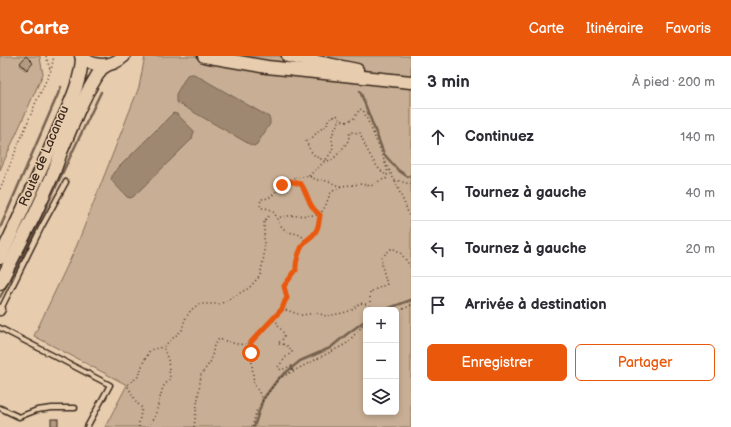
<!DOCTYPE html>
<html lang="fr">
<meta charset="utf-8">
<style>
:root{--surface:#fff;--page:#f2f2f3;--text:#2b2b33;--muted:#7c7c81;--line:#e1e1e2;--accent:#ea580c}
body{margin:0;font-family:"Balsamiq Sans",sans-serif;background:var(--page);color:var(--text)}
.controls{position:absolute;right:12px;bottom:12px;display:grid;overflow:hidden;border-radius:6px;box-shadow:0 2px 6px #0003}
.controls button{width:36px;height:36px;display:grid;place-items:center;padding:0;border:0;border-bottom:1px solid var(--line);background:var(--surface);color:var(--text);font:20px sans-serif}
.stop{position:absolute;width:12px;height:12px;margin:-9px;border:3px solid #ea580c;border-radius:50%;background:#fff}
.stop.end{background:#ea580c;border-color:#fff;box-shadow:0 1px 4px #0008}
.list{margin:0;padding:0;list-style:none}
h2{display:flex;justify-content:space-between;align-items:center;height:52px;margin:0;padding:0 16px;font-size:17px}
h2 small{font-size:13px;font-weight:400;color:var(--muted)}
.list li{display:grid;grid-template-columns:26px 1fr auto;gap:12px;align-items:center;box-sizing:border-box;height:56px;padding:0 16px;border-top:1px solid var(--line)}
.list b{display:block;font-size:15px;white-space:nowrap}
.list em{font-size:13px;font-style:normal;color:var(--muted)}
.actions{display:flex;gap:8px;padding:12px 16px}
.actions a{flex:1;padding:9px 0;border:1px solid var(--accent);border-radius:6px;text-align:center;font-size:14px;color:var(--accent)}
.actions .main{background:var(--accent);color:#fff}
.icon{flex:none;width:22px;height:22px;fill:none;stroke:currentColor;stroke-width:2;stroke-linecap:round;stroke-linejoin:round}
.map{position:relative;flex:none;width:411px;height:371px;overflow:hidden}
header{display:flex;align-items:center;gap:24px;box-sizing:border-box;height:56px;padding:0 20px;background:var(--accent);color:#fff}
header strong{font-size:19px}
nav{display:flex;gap:22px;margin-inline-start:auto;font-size:14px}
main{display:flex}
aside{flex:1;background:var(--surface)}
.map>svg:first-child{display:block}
.green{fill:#c8ae94;stroke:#826c59;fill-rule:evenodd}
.water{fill:#9e8872;stroke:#766250}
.shadow{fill:#0003}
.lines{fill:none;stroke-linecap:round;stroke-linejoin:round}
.stream{stroke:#766250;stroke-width:2.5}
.building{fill:#b39a81;stroke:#3b2a1e}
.lane-casing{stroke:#3b2a1e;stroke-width:7}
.street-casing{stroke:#3b2a1e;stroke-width:11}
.primary-casing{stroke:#3b2a1e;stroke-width:15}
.path{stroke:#3b2a1e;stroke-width:1.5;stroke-dasharray:1 3;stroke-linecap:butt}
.lane{stroke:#e7ccae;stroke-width:4}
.street{stroke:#e7ccae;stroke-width:8}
.primary{stroke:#e7ccae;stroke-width:12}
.route{stroke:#ea580c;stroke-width:5}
.labels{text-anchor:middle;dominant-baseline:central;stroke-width:3;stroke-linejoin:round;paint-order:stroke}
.street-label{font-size:13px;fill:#3b2a1e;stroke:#e7ccae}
</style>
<header>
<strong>Carte</strong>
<nav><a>Carte</a><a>Itinéraire</a><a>Favoris</a></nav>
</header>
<main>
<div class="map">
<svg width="411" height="371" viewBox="0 0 411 371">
<rect width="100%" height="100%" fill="#e7ccae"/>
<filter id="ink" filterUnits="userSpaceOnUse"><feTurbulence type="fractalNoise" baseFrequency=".025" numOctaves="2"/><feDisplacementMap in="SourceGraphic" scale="8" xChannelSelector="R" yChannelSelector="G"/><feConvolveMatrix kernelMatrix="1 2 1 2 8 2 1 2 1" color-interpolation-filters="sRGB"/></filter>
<g filter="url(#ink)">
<g class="green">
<polygon points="0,0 40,0 40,2 43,18 0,114"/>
<path d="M145 0H411V371H105L127 329 34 280 77 189 139 31ZM366 254H396V356H366Z"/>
</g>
<g class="water">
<polygon points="190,18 194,18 269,61 270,64 270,68 257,88 254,90 251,89 176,46 176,38 187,19"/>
<polygon points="173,57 177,58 194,75 192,83 133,141 130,142 127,141 111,124 113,117"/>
</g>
<polygon class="shadow" points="26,2 32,7 25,15 19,9"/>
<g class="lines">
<g class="stream">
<polyline points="360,35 384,98 398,114 408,121 411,119"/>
<polyline points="0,172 61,31"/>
<polyline points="0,241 20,206 101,36"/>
<polyline points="384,254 411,244"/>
<polyline points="254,371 263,343 278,323 300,305 330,292 347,278 366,264"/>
</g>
</g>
<g class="building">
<polygon points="26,0 33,7 27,14 20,7"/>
<rect x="51" y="363" width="7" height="7"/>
</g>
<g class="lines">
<defs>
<g id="lane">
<polyline points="1,253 42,170 66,126"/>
<polyline points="0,272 110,329 87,371"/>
<polyline points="0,352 19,361 37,354 52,352 75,352"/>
</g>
<polyline id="street" points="0,255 1,253"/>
<g id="primary">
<path d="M81 0C93 12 111 12 124 0"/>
<polyline points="204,0 267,11 411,26"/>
<polyline points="288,0 357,14"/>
<path d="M0 202C20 160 40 117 58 74 68 51 81 27 82 2"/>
<polyline points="0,227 35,158 54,116 61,96 79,53 88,35 101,13 107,9"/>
</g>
</defs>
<use href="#lane" class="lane-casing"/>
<use href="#street" class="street-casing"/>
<use href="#primary" class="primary-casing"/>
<g class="path">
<polyline points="46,0 50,13"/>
<path d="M383 100 363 54 360 53 354 62 346 66 339 63 337 59 328 63 327 70 319 74 312 82 306 85C312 100 316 103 331 105L340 96 348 85 350 76 360 77C365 90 374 111 386 119"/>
<polyline points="384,103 394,124 411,128"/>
<path d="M309 120C317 112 327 105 332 94 334 89 332 86 332 81 333 75 337 69 340 64"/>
<path d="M289 125 301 128C308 140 308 150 320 159"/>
<path d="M395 125C400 139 409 154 411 169"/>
<polyline points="0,133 36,46 51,14 54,0"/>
<polyline points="276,162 287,160 320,159"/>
<polyline points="305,186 312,181 317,173 321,157 325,151 330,138 333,135 339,132 341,130"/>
<polyline points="282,253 302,259 317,257 326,260 343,257 352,254 360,247 370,249 370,236 387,228 382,210 382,201 392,192 400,196 411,211"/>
<polyline points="396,257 411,249"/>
<path d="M273 264 278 267V269C283 277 289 280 278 287V288C286 288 289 290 292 296L286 301 278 311 281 314 291 310 293 312 291 315"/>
<polyline points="251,286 252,309 254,328 263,343"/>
<polyline points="139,371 139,366 142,352 137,347 127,329 139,320 143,307 150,294 162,291"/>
<polyline points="148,371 155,360 163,331 170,323 168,304 163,291 182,274 185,263 191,254 199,248 220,248 249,232 260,220 264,200 264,165 270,159"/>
<path d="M194 371 201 319 211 305 214 289 219 283C226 285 240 290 247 288 252 287 278 258 282 253 284 249 284 245 287 242L284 230 296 214C295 204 300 194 305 186 301 174 292 180 284 173 278 168 277 158 271 154 268 152 264 152 261 152L260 149 261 143 269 142 275 137 278 132 282 129 295 122 303 121 309 120 317 124 329 125 336 129 340 130 362 128 371 130 381 124 386 123C390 115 384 107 383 100"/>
<polyline points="252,371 257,353 278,323 346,288 366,266"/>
</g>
<use href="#lane" class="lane"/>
<use href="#street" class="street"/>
<use href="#primary" class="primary"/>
</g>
</g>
<g class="lines" filter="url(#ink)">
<path class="route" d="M251 297V286L282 253 285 245 287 242 284 230 296 214C295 206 300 192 305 186 308 182 312 182 316 175 319 170 319 165 320 159 308 150 309 140 301 128L289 125 282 129"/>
</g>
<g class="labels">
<g class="street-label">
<text transform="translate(44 100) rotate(-67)">Route de Lacanau</text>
</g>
</g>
</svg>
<div class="controls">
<button>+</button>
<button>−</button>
<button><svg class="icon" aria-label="layers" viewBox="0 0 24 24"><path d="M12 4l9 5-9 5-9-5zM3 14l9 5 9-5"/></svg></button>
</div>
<div class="stop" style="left:251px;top:297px"></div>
<div class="stop end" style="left:282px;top:129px"></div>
</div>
<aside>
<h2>3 min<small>À pied · 200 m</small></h2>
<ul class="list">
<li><svg class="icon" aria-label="ahead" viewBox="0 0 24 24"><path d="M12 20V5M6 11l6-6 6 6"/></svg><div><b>Continuez</b></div><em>140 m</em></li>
<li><svg class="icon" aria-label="left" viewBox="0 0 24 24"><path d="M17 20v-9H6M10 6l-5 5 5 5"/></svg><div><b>Tournez à gauche</b></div><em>40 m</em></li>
<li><svg class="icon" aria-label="left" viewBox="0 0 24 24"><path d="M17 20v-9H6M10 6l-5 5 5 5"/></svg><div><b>Tournez à gauche</b></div><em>20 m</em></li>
<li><svg class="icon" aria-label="arrive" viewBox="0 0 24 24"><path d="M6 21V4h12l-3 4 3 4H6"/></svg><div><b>Arrivée à destination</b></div></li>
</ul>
<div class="actions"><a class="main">Enregistrer</a><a>Partager</a></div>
</aside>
</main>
